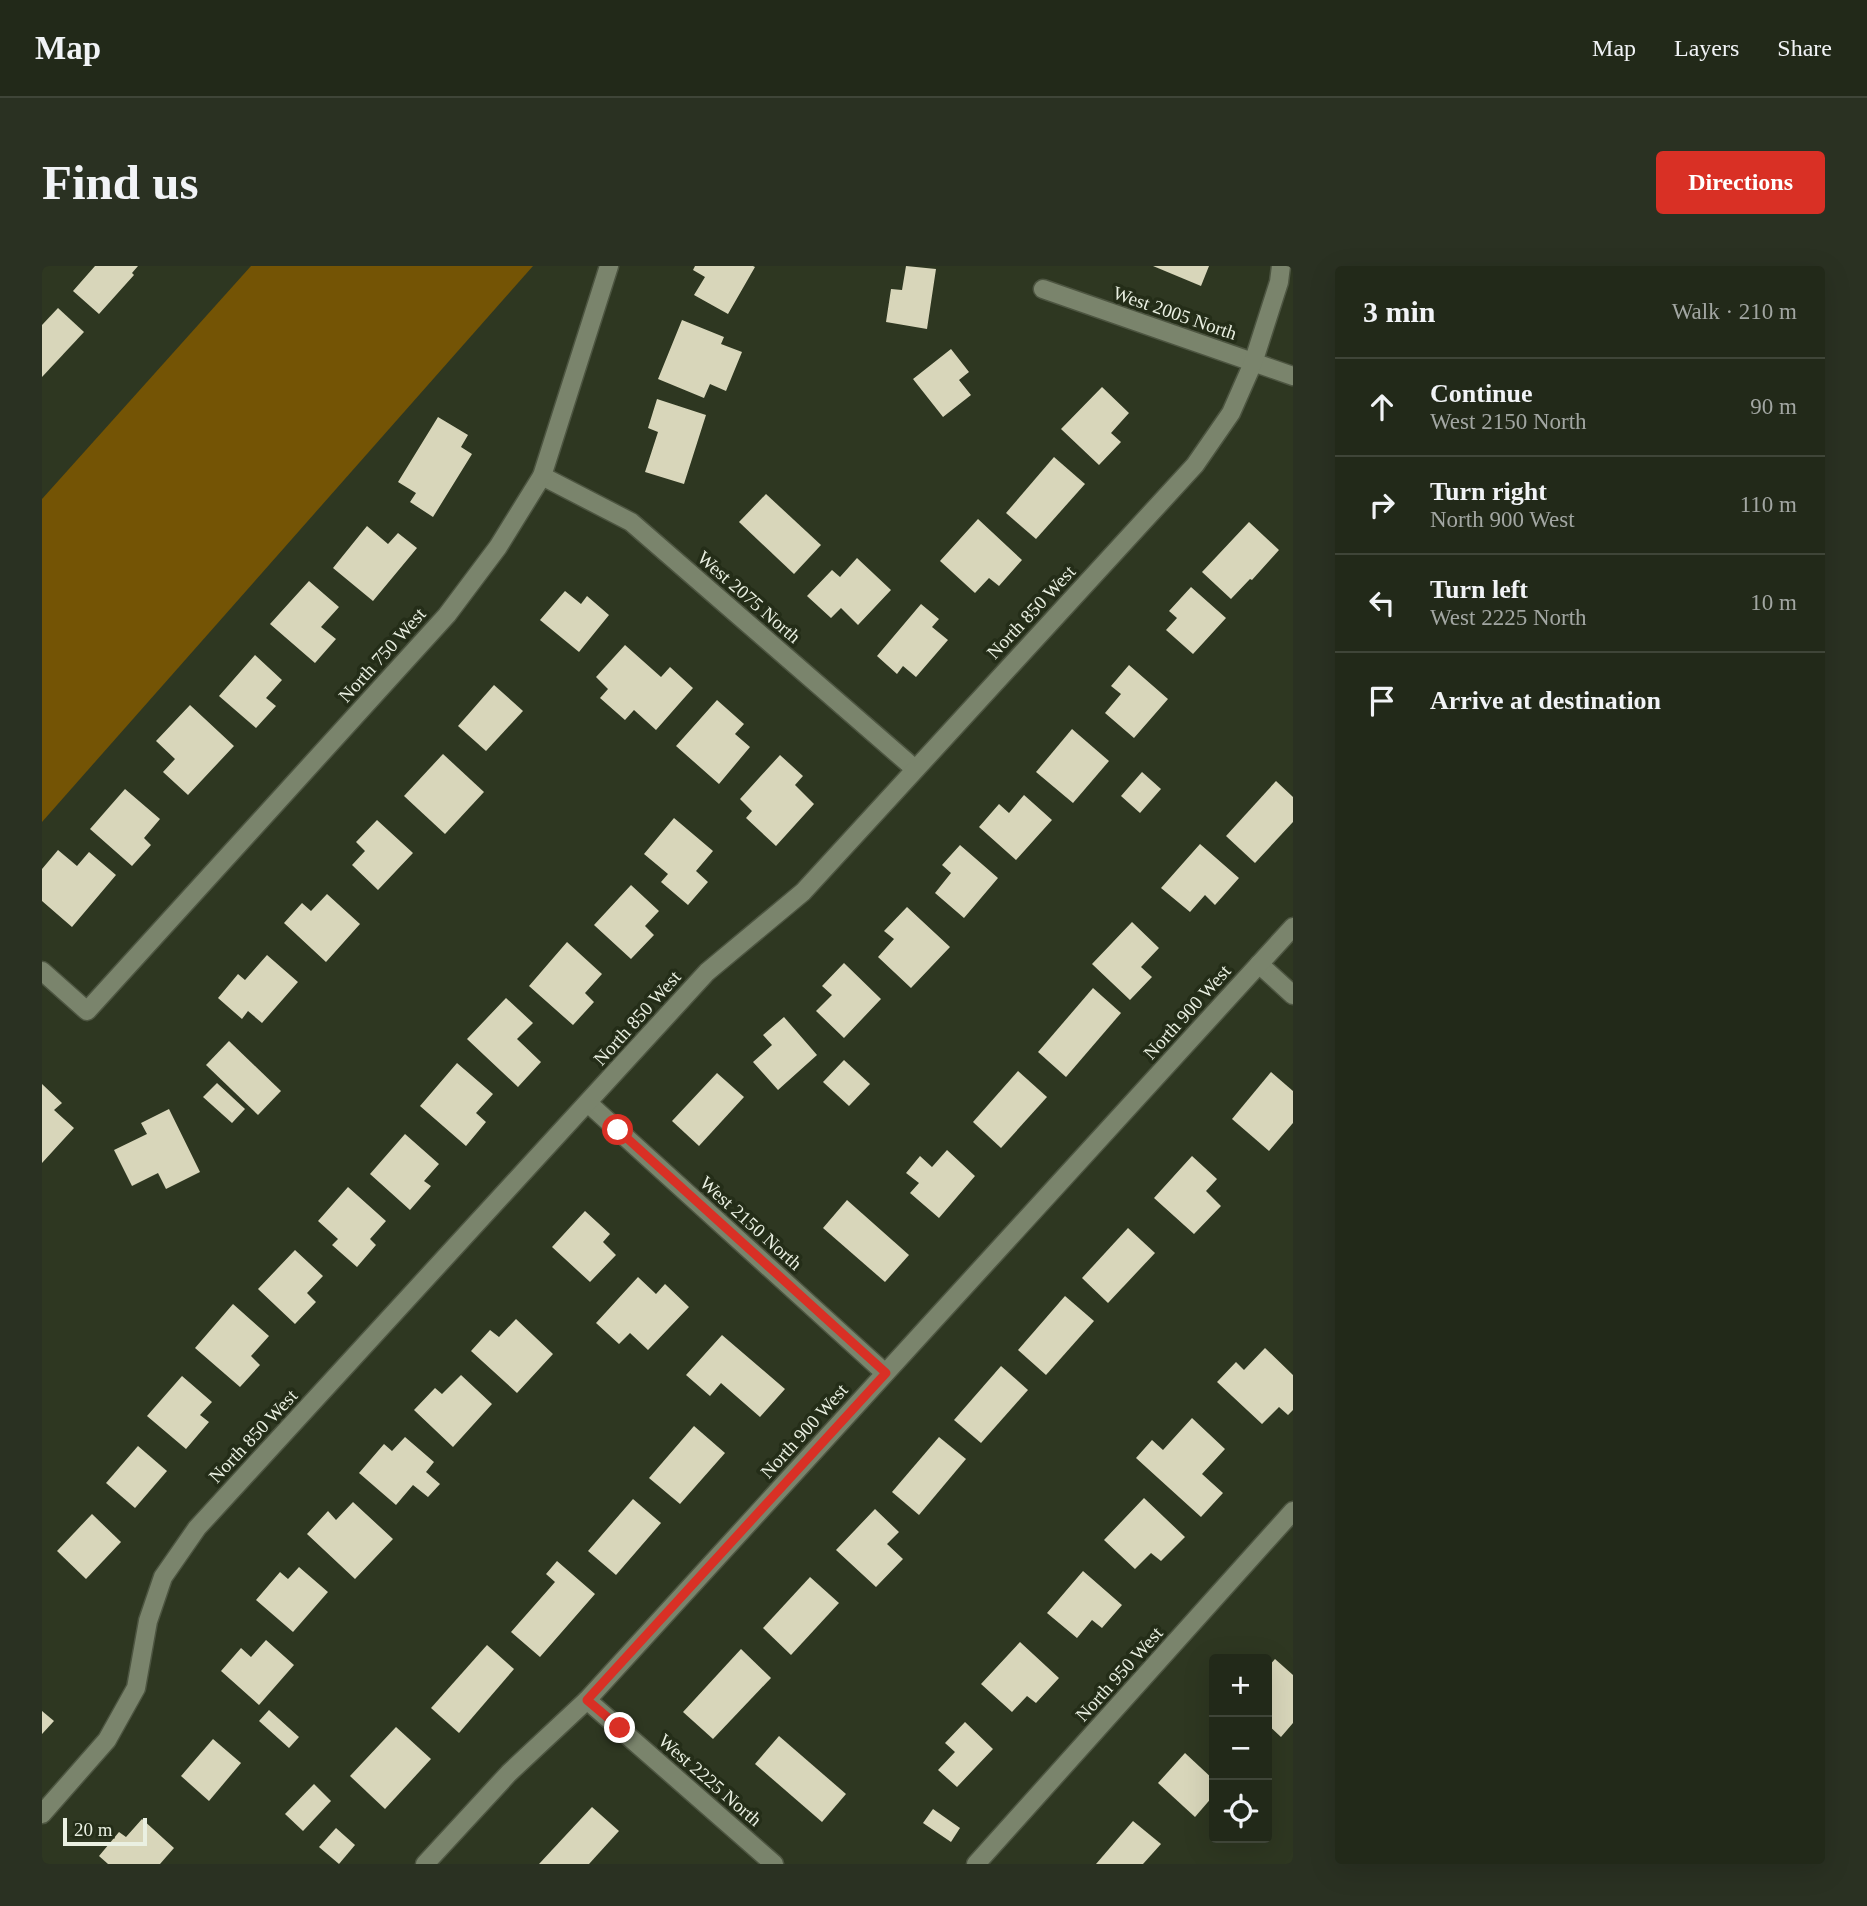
<!DOCTYPE html>
<meta charset="utf-8">
<style>
:root{--surface:#222919;--page:#2a3122;--text:#f1f3f6;--muted:#a2a6a2;--line:#3f4538;--accent:#d93025}
body{margin:0;font-family:Georgia,serif;background:var(--page);color:var(--text)}
.controls{position:absolute;right:21px;bottom:21px;display:grid;overflow:hidden;border-radius:7px;box-shadow:0 7px 28px #0002}
.controls button{width:63px;height:63px;display:grid;place-items:center;padding:0;border:0;border-bottom:2px solid var(--line);background:var(--surface);color:var(--text);font:35px sans-serif}
.scale{position:absolute;left:21px;bottom:18px;width:84px;box-sizing:border-box;padding-left:7px;border:4px solid #eaf0e2;border-top:0;font-size:19px;line-height:24px;white-space:nowrap;color:#eaf0e2;-webkit-text-stroke:5px #242d18;paint-order:stroke}
.stop{position:absolute;width:21px;height:21px;margin:-16px;border:5px solid #d93025;border-radius:50%;background:#fff}
.stop.end{background:#d93025;border-color:#fff;box-shadow:0 2px 7px #0008}
.list{margin:0;padding:0;list-style:none}
h2{display:flex;justify-content:space-between;align-items:center;height:91px;margin:0;padding:0 28px;font-size:30px}
h2 small{font-size:23px;font-weight:400;color:var(--muted)}
.list li{display:grid;grid-template-columns:46px 1fr auto;gap:21px;align-items:center;box-sizing:border-box;height:98px;padding:0 28px;border-top:2px solid var(--line)}
.list b{display:block;font-size:26px;white-space:nowrap}
.list p{margin:0;font-size:23px;white-space:nowrap;color:var(--muted)}
.list em{font-size:23px;font-style:normal;color:var(--muted)}
.icon{flex:none;width:38px;height:38px;fill:none;stroke:currentColor;stroke-width:2;stroke-linecap:round;stroke-linejoin:round}
.map{position:relative;flex:none;width:1251px;height:1598px;overflow:hidden;border-radius:7px}
header{display:flex;align-items:center;gap:42px;box-sizing:border-box;height:98px;padding:0 35px;background:var(--surface);border-bottom:2px solid var(--line)}
header strong{font-size:33px}
nav{display:flex;gap:38px;margin-inline-start:auto;font-size:24px}
.intro{display:flex;align-items:center;justify-content:space-between;box-sizing:border-box;height:168px;padding:0 42px}
h1{margin:0;font-size:49px}
.button{padding:18px 32px;border-radius:7px;background:var(--accent);color:#fff;font-size:24px;font-weight:700}
main{display:flex;gap:42px;padding:0 42px}
aside{flex:1;background:var(--surface);border-radius:7px;box-shadow:0 7px 28px #0002}
.map>svg:first-child{display:block}
.green{fill:#745405}
.building{fill:#d8d6ba}
.lines{fill:none;stroke-linecap:round;stroke-linejoin:round}
.street-casing{stroke:#4d5541;stroke-width:21}
.street{stroke:#7a846c;stroke-width:18}
.route{stroke:#d93025;stroke-width:9}
.labels{text-anchor:middle;dominant-baseline:central;stroke-width:7;stroke-linejoin:round;paint-order:stroke}
.street-label{font-size:19px;fill:#eaf0e2;stroke:#242d18}
</style>
<header>
<strong>Map</strong>
<nav><a>Map</a><a>Layers</a><a>Share</a></nav>
</header>
<div class="intro"><h1>Find us</h1><a class="button">Directions</a></div>
<main>
<div class="map">
<svg width="1251" height="1598" viewBox="0 0 1251 1598">
<rect width="100%" height="100%" fill="#2e3721"/>
<polygon class="green" points="209,0 491,0 0,556 0,233"/>
<g class="building">
<polygon points="53,0 96,0 90,7 92,9 57,48 31,25"/>
<polygon points="653,0 711,0 713,1 686,48 652,29 663,11 651,4"/>
<polygon points="864,0 894,3 885,63 844,56 849,23 860,24"/>
<polygon points="1111,0 1167,0 1159,20"/>
<polygon points="16,42 42,66 0,111 0,59"/>
<polygon points="640,54 682,71 679,78 700,86 684,125 668,118 662,132 616,113"/>
<polygon points="909,83 927,106 917,114 929,129 901,151 871,113"/>
<polygon points="1060,121 1087,147 1069,167 1079,176 1057,199 1019,163"/>
<polygon points="615,133 664,149 642,218 603,206 616,166 606,162"/>
<polygon points="396,151 426,169 419,181 430,188 391,251 368,236 374,227 356,216"/>
<polygon points="1012,191 1043,218 994,273 964,247"/>
<polygon points="724,228 779,279 752,308 697,256"/>
<polygon points="936,253 980,294 957,320 947,312 933,327 898,295"/>
<polygon points="1207,256 1237,284 1210,314 1208,313 1189,333 1160,306"/>
<polygon points="325,260 346,278 356,267 375,282 331,335 291,302"/>
<polygon points="815,292 849,324 816,359 799,342 789,352 765,330 790,304 798,311"/>
<polygon points="267,315 297,341 279,361 294,373 273,397 228,358"/>
<polygon points="1149,321 1184,352 1151,388 1124,364 1135,352 1127,345"/>
<polygon points="523,325 539,338 545,330 567,349 537,386 498,354"/>
<polygon points="879,338 897,353 890,361 906,374 874,411 861,400 855,408 835,390"/>
<polygon points="583,379 619,411 628,401 651,422 614,464 592,444 583,454 558,432 566,423 554,411"/>
<polygon points="213,389 240,414 224,432 234,440 214,462 177,430"/>
<polygon points="1087,399 1126,433 1092,472 1063,447 1079,428 1069,420"/>
<polygon points="452,419 481,445 444,485 416,460"/>
<polygon points="675,434 702,458 693,468 708,481 677,518 634,480"/>
<polygon points="148,439 192,480 146,529 121,506 133,493 114,475"/>
<polygon points="1030,463 1067,495 1031,537 994,506"/>
<polygon points="401,488 442,526 403,568 362,530"/>
<polygon points="738,489 761,510 753,519 772,538 734,580 704,552 710,545 698,533"/>
<polygon points="1100,506 1119,523 1098,547 1079,530"/>
<polygon points="1234,515 1251,531 1251,556 1213,597 1184,570"/>
<polygon points="83,523 118,553 102,572 109,579 90,600 48,563"/>
<polygon points="982,529 1010,554 974,594 937,561 957,538 967,547"/>
<polygon points="632,552 671,585 654,605 666,616 646,639 619,616 626,608 602,588"/>
<polygon points="335,554 371,587 336,624 310,599 323,585 314,576"/>
<polygon points="1158,578 1197,612 1173,639 1163,629 1148,646 1119,622"/>
<polygon points="918,579 956,612 922,652 893,627 909,607 900,599"/>
<polygon points="16,584 35,600 47,586 74,609 30,661 0,635 0,603"/>
<polygon points="589,619 617,645 603,660 612,669 589,693 552,659"/>
<polygon points="285,628 318,658 284,696 242,657 260,637 269,645"/>
<polygon points="865,641 908,681 869,722 836,691 852,673 842,665"/>
<polygon points="1090,656 1117,682 1099,701 1110,711 1088,734 1050,698"/>
<polygon points="525,676 560,708 543,727 552,736 531,759 487,720"/>
<polygon points="225,689 256,716 220,757 206,745 200,753 176,732 196,708 203,714"/>
<polygon points="802,697 839,733 802,772 774,745 790,729 780,720"/>
<polygon points="1051,722 1079,747 1024,811 996,786"/>
<polygon points="464,732 491,757 475,773 499,796 476,821 425,773"/>
<polygon points="742,751 775,789 736,824 711,796 730,779 721,769"/>
<polygon points="187,775 239,825 216,849 164,799"/>
<polygon points="802,794 828,818 807,840 781,816"/>
<polygon points="415,797 451,828 434,847 444,856 424,880 378,840"/>
<polygon points="976,805 1005,831 959,882 931,856"/>
<polygon points="1229,806 1251,825 1251,857 1227,885 1190,853"/>
<polygon points="675,807 702,831 657,880 630,855"/>
<polygon points="175,817 203,843 190,857 161,831"/>
<polygon points="0,818 20,837 12,844 32,862 0,897"/>
<polygon points="127,843 158,906 124,923 116,907 90,920 72,884 105,868 99,857"/>
<polygon points="363,868 397,898 382,915 389,920 368,944 328,908"/>
<polygon points="905,884 933,910 897,952 868,927 877,917 864,907 878,890 890,901"/>
<polygon points="1150,890 1175,913 1164,925 1179,940 1152,968 1112,932"/>
<polygon points="306,921 344,955 328,973 334,979 315,1001 290,979 296,973 276,955"/>
<polygon points="805,934 867,989 843,1016 781,962"/>
<polygon points="543,945 568,968 561,976 574,989 548,1016 510,981"/>
<polygon points="1086,962 1113,987 1066,1037 1040,1012"/>
<polygon points="253,984 281,1010 265,1027 274,1036 253,1058 216,1023"/>
<polygon points="596,1011 614,1028 623,1018 647,1041 606,1084 588,1067 577,1078 554,1057"/>
<polygon points="1023,1030 1052,1055 1004,1109 976,1084"/>
<polygon points="191,1038 227,1070 209,1090 218,1099 198,1121 153,1082"/>
<polygon points="474,1053 511,1088 475,1127 429,1085 448,1064 457,1071"/>
<polygon points="680,1069 743,1123 718,1151 679,1117 668,1130 644,1109"/>
<polygon points="1223,1082 1251,1109 1251,1144 1246,1149 1237,1141 1220,1158 1175,1116 1194,1096 1202,1104"/>
<polygon points="959,1100 986,1124 939,1177 912,1154"/>
<polygon points="419,1109 450,1138 411,1181 372,1144 393,1122 400,1128"/>
<polygon points="140,1110 170,1136 158,1149 167,1156 144,1183 105,1150"/>
<polygon points="1150,1152 1183,1183 1160,1208 1181,1227 1159,1251 1094,1192 1110,1174 1121,1184"/>
<polygon points="652,1160 683,1187 638,1238 607,1212"/>
<polygon points="363,1171 392,1196 384,1206 398,1218 386,1231 371,1219 354,1239 317,1207 342,1178 350,1185"/>
<polygon points="897,1171 924,1193 877,1249 850,1226"/>
<polygon points="96,1180 125,1205 93,1242 64,1217"/>
<polygon points="1102,1232 1143,1271 1119,1295 1109,1287 1093,1303 1062,1274"/>
<polygon points="591,1233 619,1257 574,1309 546,1285"/>
<polygon points="311,1236 351,1273 313,1313 265,1268 286,1245 294,1254"/>
<polygon points="833,1243 857,1266 845,1278 861,1293 834,1321 794,1284"/>
<polygon points="50,1248 79,1276 44,1313 15,1285"/>
<polygon points="515,1295 553,1328 498,1391 469,1366 513,1316 504,1308"/>
<polygon points="257,1301 286,1326 251,1366 214,1334 238,1306 246,1313"/>
<polygon points="1041,1305 1080,1339 1060,1362 1050,1354 1035,1372 1005,1347"/>
<polygon points="768,1311 797,1337 749,1389 721,1362"/>
<polygon points="224,1374 252,1399 217,1439 179,1405 199,1382 209,1391"/>
<polygon points="978,1376 1017,1412 994,1437 985,1430 970,1446 939,1418"/>
<polygon points="445,1379 472,1403 417,1467 389,1442"/>
<polygon points="699,1383 729,1412 671,1473 641,1446"/>
<polygon points="1233,1393 1251,1409 1251,1457 1239,1471 1225,1458 1225,1426 1226,1425 1225,1423 1225,1402"/>
<polygon points="227,1444 257,1471 247,1482 217,1455"/>
<polygon points="0,1445 12,1455 0,1468"/>
<polygon points="923,1456 951,1483 915,1521 896,1504 913,1486 903,1477"/>
<polygon points="354,1461 389,1493 343,1543 308,1510"/>
<polygon points="737,1470 804,1528 780,1556 713,1498"/>
<polygon points="171,1473 199,1497 167,1535 139,1510"/>
<polygon points="1143,1487 1172,1514 1172,1529 1153,1551 1116,1517"/>
<polygon points="272,1518 289,1535 261,1565 243,1548"/>
<polygon points="550,1541 577,1565 547,1598 497,1598"/>
<polygon points="891,1543 918,1562 909,1576 881,1557"/>
<polygon points="100,1553 132,1582 118,1598 66,1598 57,1590 77,1566 84,1571"/>
<polygon points="1091,1555 1119,1578 1101,1598 1054,1598"/>
<polygon points="294,1562 313,1579 297,1598 277,1581"/>
</g>
<g class="lines">
<defs>
<g id="street">
<polyline points="1001,23 1251,110"/>
<polyline points="500,210 589,256 873,503"/>
<polyline points="1217,698 1251,729"/>
<polyline points="0,705 45,745 405,349 456,281 500,210 567,0"/>
<polyline points="546,837 843,1107"/>
<polyline points="545,1434 732,1598"/>
<polyline points="0,1548 65,1474 94,1422 106,1355 121,1311 155,1262 665,706 761,626 1153,199 1189,147 1211,97 1237,16 1239,0"/>
<polyline points="383,1598 467,1507 545,1434 1251,661"/>
<polyline points="934,1598 1251,1245"/>
</g>
</defs>
<use href="#street" class="street-casing"/>
<use href="#street" class="street"/>
</g>
<g class="lines">
<polyline class="route" points="576,864 844,1107 545,1434 578,1462"/>
</g>
<g class="labels">
<g class="street-label">
<text transform="translate(1133 47) rotate(19)">West 2005 North</text>
<text transform="translate(707 331) rotate(41)">West 2075 North</text>
<text transform="translate(989 346) rotate(-47)">North 850 West</text>
<text transform="translate(340 389) rotate(-48)">North 750 West</text>
<text transform="translate(1145 746) rotate(-48)">North 900 West</text>
<text transform="translate(595 752) rotate(-48)">North 850 West</text>
<text transform="translate(709 957) rotate(42)">West 2150 North</text>
<text transform="translate(762 1165) rotate(-48)">North 900 West</text>
<text transform="translate(211 1170) rotate(-47)">North 850 West</text>
<text transform="translate(1077 1408) rotate(-48)">North 950 West</text>
<text transform="translate(668 1514) rotate(41)">West 2225 North</text>
</g>
</g>
</svg>
<div class="controls">
<button>+</button>
<button>−</button>
<button><svg class="icon" aria-label="locate" viewBox="0 0 24 24"><circle cx="12" cy="12" r="6"/><path d="M12 2v4M12 18v4M2 12h4M18 12h4"/></svg></button>
</div>
<div class="scale">20 m</div>
<div class="stop" style="left:576px;top:864px"></div>
<div class="stop end" style="left:578px;top:1462px"></div>
</div>
<aside>
<h2>3 min<small>Walk · 210 m</small></h2>
<ul class="list">
<li><svg class="icon" aria-label="ahead" viewBox="0 0 24 24"><path d="M12 20V5M6 11l6-6 6 6"/></svg><div><b>Continue</b><p>West 2150 North</p></div><em>90 m</em></li>
<li><svg class="icon" aria-label="right" viewBox="0 0 24 24"><path d="M7 20v-9h11M14 6l5 5-5 5"/></svg><div><b>Turn right</b><p>North 900 West</p></div><em>110 m</em></li>
<li><svg class="icon" aria-label="left" viewBox="0 0 24 24"><path d="M17 20v-9H6M10 6l-5 5 5 5"/></svg><div><b>Turn left</b><p>West 2225 North</p></div><em>10 m</em></li>
<li><svg class="icon" aria-label="arrive" viewBox="0 0 24 24"><path d="M6 21V4h12l-3 4 3 4H6"/></svg><div><b>Arrive at destination</b></div></li>
</ul>
</aside>
</main>
